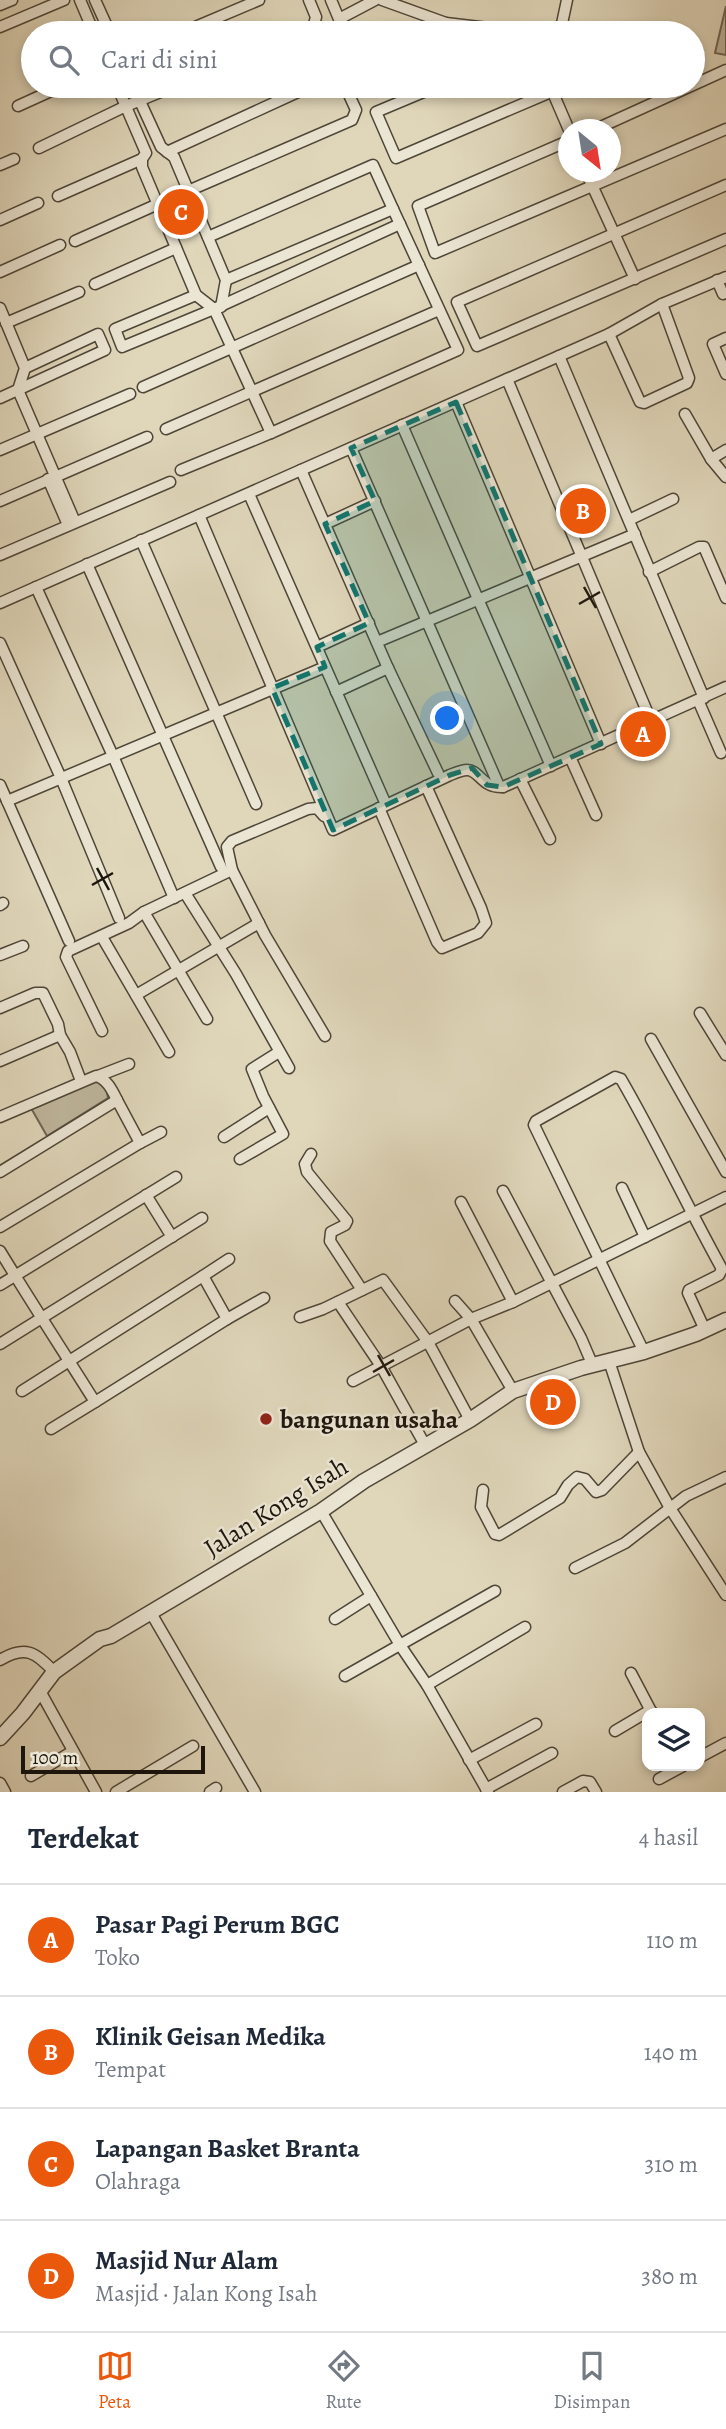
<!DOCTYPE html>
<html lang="id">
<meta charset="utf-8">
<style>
:root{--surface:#fff;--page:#f2f2f3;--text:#1f2937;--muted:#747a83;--line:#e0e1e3;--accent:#ea580c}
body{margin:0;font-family:Alegreya,serif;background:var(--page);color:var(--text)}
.controls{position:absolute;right:21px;bottom:21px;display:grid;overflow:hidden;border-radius:14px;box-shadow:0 4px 10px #0003}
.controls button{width:63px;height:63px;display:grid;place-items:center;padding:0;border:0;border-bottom:2px solid var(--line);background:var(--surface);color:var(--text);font:35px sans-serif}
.compass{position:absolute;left:558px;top:119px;width:63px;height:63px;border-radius:50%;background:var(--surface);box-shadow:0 4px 10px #0003;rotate:150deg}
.scale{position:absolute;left:21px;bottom:18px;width:184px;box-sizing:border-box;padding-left:7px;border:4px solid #1e160d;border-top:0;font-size:19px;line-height:24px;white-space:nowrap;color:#1e160d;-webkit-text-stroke:5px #ebe5d3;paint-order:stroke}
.you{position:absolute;left:448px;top:719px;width:24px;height:24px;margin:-18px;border:5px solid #fff;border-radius:50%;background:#1a73e8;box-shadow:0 0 0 10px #1a73e833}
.badge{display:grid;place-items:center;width:46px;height:46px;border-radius:50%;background:var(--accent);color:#fff;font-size:23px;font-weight:700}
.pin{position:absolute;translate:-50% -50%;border:4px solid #fff;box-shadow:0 2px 7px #0006}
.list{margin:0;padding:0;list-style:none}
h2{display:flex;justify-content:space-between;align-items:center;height:91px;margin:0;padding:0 28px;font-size:30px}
h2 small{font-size:23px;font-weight:400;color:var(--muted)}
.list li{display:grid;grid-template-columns:46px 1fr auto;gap:21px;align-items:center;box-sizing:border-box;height:112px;padding:0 28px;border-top:2px solid var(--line)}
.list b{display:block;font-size:26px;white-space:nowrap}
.list p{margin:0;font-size:23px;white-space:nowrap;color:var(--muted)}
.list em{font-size:23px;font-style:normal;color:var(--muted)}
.icon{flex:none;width:38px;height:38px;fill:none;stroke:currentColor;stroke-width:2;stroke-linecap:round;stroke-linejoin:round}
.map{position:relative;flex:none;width:726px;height:1792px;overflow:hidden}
.search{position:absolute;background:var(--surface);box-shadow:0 4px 10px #0003;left:21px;right:21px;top:21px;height:77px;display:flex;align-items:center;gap:18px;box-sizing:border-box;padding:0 24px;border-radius:38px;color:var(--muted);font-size:26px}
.sheet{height:539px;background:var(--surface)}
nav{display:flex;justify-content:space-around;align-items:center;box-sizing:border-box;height:98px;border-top:2px solid var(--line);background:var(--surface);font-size:19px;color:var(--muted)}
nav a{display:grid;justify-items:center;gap:4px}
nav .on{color:var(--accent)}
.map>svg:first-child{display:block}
.green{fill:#bfb69d;stroke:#6e6655;stroke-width:2}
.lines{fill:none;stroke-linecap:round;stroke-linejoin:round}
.minor-casing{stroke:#4e4638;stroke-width:13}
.tertiary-casing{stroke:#4e4638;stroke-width:17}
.minor{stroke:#ebe5d3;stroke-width:10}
.tertiary{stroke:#ebe5d3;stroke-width:14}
.marked{fill:#0f766e;fill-opacity:0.2;stroke:#0f766e;stroke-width:5;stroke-dasharray:14 9;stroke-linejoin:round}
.ticks{fill:none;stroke:#1e160d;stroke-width:2.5}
.poi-dot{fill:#8f2418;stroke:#ebe5d3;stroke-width:2.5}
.labels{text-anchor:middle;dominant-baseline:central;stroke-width:5;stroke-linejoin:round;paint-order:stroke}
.poi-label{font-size:26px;font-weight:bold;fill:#1e160d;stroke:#ebe5d3;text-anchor:start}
.street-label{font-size:26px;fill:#1e160d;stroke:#ebe5d3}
</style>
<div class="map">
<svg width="726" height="1792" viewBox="0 0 726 1792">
<rect width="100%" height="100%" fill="#e0d7bb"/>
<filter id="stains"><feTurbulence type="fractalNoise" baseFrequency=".00286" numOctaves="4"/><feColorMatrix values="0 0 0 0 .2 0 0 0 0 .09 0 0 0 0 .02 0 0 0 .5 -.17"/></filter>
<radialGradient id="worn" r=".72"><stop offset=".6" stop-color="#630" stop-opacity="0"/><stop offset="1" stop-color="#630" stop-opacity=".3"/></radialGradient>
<g class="green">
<polygon points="726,6 726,55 715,53"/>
<polygon points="184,200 192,218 178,225 170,207"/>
<polygon points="98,1080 106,1087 108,1098 47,1136 31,1108"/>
</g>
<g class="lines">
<defs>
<g id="minor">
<polyline points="80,0 94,33"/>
<polyline points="95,0 110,33"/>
<polyline points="331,0 339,19 375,0"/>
<polyline points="382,0 446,23 530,33"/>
<polyline points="0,5 12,0"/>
<polyline points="0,27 64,0"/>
<polyline points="181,33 259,0"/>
<polyline points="301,33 313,28 316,17 309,0"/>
<polyline points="426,33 446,23"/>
<polyline points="560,33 567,0"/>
<polyline points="117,86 146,153 142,159 142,167 196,295 214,309 271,433"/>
<polyline points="133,86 161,147 174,157 226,280 221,307"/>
<polyline points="438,86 376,112 396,158 565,86"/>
<polyline points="550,86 569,130"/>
<polyline points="18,106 62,86"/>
<polyline points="594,130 726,70"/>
<polyline points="568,141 418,206 435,253 726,129"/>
<polyline points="39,148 126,106 175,86"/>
<polyline points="167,152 311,86"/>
<polyline points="0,165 14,159"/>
<polyline points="586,172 635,279"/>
<polyline points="726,185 457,302 477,346 726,239"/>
<polyline points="188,191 352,120 356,110 345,86"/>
<polyline points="58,196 142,159"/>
<polyline points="0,220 38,203"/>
<polyline points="208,237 373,165 393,209 226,280"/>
<polyline points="75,241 158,204"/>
<polyline points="0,272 60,245"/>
<polyline points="717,280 723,294"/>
<polyline points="95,284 176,248"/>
<polyline points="196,295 115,329 122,347 214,309 400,224"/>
<polyline points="0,308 25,368 18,390 75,522"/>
<polyline points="6,323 79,292"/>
<polyline points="609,334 640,402 644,403 687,383 689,378 662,304"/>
<polyline points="726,338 713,344 726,374"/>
<polyline points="559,356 704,698"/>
<polyline points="507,379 651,721"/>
<polyline points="143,387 419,265"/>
<polyline points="0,398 105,350 98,334 25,368"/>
<polyline points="456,402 601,744"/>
<polyline points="685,414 711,459 726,477"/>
<polyline points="402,425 551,766"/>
<polyline points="166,429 439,310"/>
<polyline points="351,448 499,786 503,787 726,687"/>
<polyline points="0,450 130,394"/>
<polyline points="711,459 726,450"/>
<polyline points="181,470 271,433 458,350 393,209"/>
<polyline points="301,470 388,668 438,773"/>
<polyline points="48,479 68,525"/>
<polyline points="249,494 384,800"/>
<polyline points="0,501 147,437"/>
<path d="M199 515 333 830 450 775C455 773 462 770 467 770 480 770 481 788 503 787"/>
<polyline points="629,520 673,499"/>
<polyline points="325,524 375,501"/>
<polyline points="141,540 256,804"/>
<polyline points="0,555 170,482"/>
<polyline points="87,564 221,867"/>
<polyline points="649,572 699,547 704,547 726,598"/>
<polyline points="36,587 113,756 174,898"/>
<polyline points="0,603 609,334 662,304 726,277"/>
<polyline points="377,642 635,534"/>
<polyline points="0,643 61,778 119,918"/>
<polyline points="317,647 369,623"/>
<polyline points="336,692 388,668"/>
<polyline points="698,700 721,753"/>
<polyline points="570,757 596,815"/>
<polyline points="520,779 550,839"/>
<polyline points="0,785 69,941"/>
<polyline points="7,801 325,667"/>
<polyline points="379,808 437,942 442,948 478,933 486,923 481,908 426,786"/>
<polyline points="232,870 265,935 325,1036"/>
<polyline points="185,893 236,974 289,1068"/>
<polyline points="0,905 3,903"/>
<polyline points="144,912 207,1019"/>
<polyline points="102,937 169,1052"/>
<polyline points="0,955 23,946"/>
<polyline points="136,995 259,923"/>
<polyline points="0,1008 35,993 43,993 58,1024 60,1035"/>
<polyline points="700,1013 726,1055"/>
<polyline points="102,1031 66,957 68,951 129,923 144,912 232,870 227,847 232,841 308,809 317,808 324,816"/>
<polyline points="651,1039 726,1172"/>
<polyline points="0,1061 60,1035 70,1052 81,1081"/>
<polyline points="98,1076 129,1064"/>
<path d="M0 1117 96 1076C107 1079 112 1090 117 1100"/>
<polyline points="224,1137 269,1108"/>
<polyline points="140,1143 161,1132"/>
<polyline points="311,1154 305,1164 307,1172 347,1221 345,1225 331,1232 330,1241 362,1290"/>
<polyline points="240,1159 283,1134 263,1096 252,1069 279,1052"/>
<polyline points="0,1172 117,1100 140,1143 0,1227"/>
<polyline points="622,1188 645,1237"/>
<polyline points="503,1191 581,1338 593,1366"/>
<polyline points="146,1195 172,1237"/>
<polyline points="461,1202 513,1302"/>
<path d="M0 1251C31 1302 63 1351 95 1402L227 1319 203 1276 22 1391"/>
<polyline points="203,1276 229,1259"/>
<polyline points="0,1285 176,1177"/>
<polyline points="455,1301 471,1319 513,1391"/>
<polyline points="338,1302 381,1366 425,1445"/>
<polyline points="300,1317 323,1309 383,1280 428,1342 470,1420"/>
<polyline points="227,1319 264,1298"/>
<polyline points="0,1344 202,1218"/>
<path d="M644 1352 534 1125 536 1121 615 1077 621 1079C657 1141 687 1206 722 1269L719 1275 689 1290 688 1293 705 1330"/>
<polyline points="609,1361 639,1452 670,1508 726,1595"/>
<polyline points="353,1381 471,1319 513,1302 726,1197"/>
<polyline points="51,1429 95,1402"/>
<polyline points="483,1490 481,1507 495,1534 499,1535 560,1498 568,1485 577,1477 585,1479 596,1492 602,1490 639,1452"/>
<polyline points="321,1511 400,1645 427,1685 488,1792"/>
<polyline points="575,1568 625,1543 686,1496 726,1477"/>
<polyline points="151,1613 255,1792"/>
<polyline points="335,1619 371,1596"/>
<path d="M0 1660C25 1645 36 1652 54 1672"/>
<polyline points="631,1673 651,1711"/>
<polyline points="345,1676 495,1591"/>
<polyline points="427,1685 525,1627"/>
<polyline points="40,1691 96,1792"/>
<polyline points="615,1731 647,1712 651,1711 653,1713"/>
<polyline points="700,1757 726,1743"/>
<polyline points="469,1760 536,1724"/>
<polyline points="31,1776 73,1751"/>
<polyline points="659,1779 683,1766"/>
<polyline points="0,1783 5,1792"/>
<polyline points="486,1789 552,1753"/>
<polyline points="116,1792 193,1746"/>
<polyline points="210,1792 216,1788"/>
<polyline points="563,1792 583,1781 590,1782 596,1792"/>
</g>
<polyline id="tertiary" points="0,1738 23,1713 54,1672 100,1639 111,1636 321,1511 364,1481 470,1420 513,1391 581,1368 644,1352 696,1334 726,1320"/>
</defs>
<use href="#minor" class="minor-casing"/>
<use href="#tertiary" class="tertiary-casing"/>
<use href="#minor" class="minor"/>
<use href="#tertiary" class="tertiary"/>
</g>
<path class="marked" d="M456 402 601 744 503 787 487 785 472 768 450 775 333 830 272 688 325 667 317 647 369 623 325 524 375 501 351 448Z"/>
<path class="ticks" d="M584 587 596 608M579 604 600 592M97 868 109 890M92 885 113 873M378 1355 390 1376M373 1372 394 1360"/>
<circle class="poi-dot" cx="266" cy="1419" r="7"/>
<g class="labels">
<g class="poi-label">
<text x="280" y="1419">bangunan usaha</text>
</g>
<g class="street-label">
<text transform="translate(276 1507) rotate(-32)">Jalan Kong Isah</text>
</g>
</g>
<rect width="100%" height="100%" filter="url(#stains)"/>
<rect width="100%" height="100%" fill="url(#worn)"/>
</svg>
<div class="controls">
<button><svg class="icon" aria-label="layers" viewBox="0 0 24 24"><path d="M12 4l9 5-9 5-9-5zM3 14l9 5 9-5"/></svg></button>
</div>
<svg class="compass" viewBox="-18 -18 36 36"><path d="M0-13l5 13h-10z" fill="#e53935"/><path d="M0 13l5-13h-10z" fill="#747a83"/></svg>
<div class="scale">100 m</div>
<div class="you"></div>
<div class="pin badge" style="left:643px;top:734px">A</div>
<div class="pin badge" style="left:583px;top:511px">B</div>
<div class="pin badge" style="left:181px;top:212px">C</div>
<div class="pin badge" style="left:553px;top:1402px">D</div>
<div class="search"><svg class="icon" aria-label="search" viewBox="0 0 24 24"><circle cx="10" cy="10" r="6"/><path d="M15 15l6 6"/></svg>Cari di sini</div>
</div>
<section class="sheet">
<h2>Terdekat<small>4 hasil</small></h2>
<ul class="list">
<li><span class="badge">A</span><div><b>Pasar Pagi Perum BGC</b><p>Toko</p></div><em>110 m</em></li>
<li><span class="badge">B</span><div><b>Klinik Geisan Medika</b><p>Tempat</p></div><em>140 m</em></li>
<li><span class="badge">C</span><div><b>Lapangan Basket Branta</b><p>Olahraga</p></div><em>310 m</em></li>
<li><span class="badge">D</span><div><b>Masjid Nur Alam</b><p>Masjid · Jalan Kong Isah</p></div><em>380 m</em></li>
</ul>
</section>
<nav>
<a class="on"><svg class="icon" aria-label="map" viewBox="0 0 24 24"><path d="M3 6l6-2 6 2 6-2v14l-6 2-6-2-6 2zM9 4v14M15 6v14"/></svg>Peta</a>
<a><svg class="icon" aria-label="directions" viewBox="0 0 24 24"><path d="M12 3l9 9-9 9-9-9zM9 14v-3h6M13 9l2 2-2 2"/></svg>Rute</a>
<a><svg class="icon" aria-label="saved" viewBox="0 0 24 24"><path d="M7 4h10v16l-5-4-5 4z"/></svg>Disimpan</a>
</nav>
